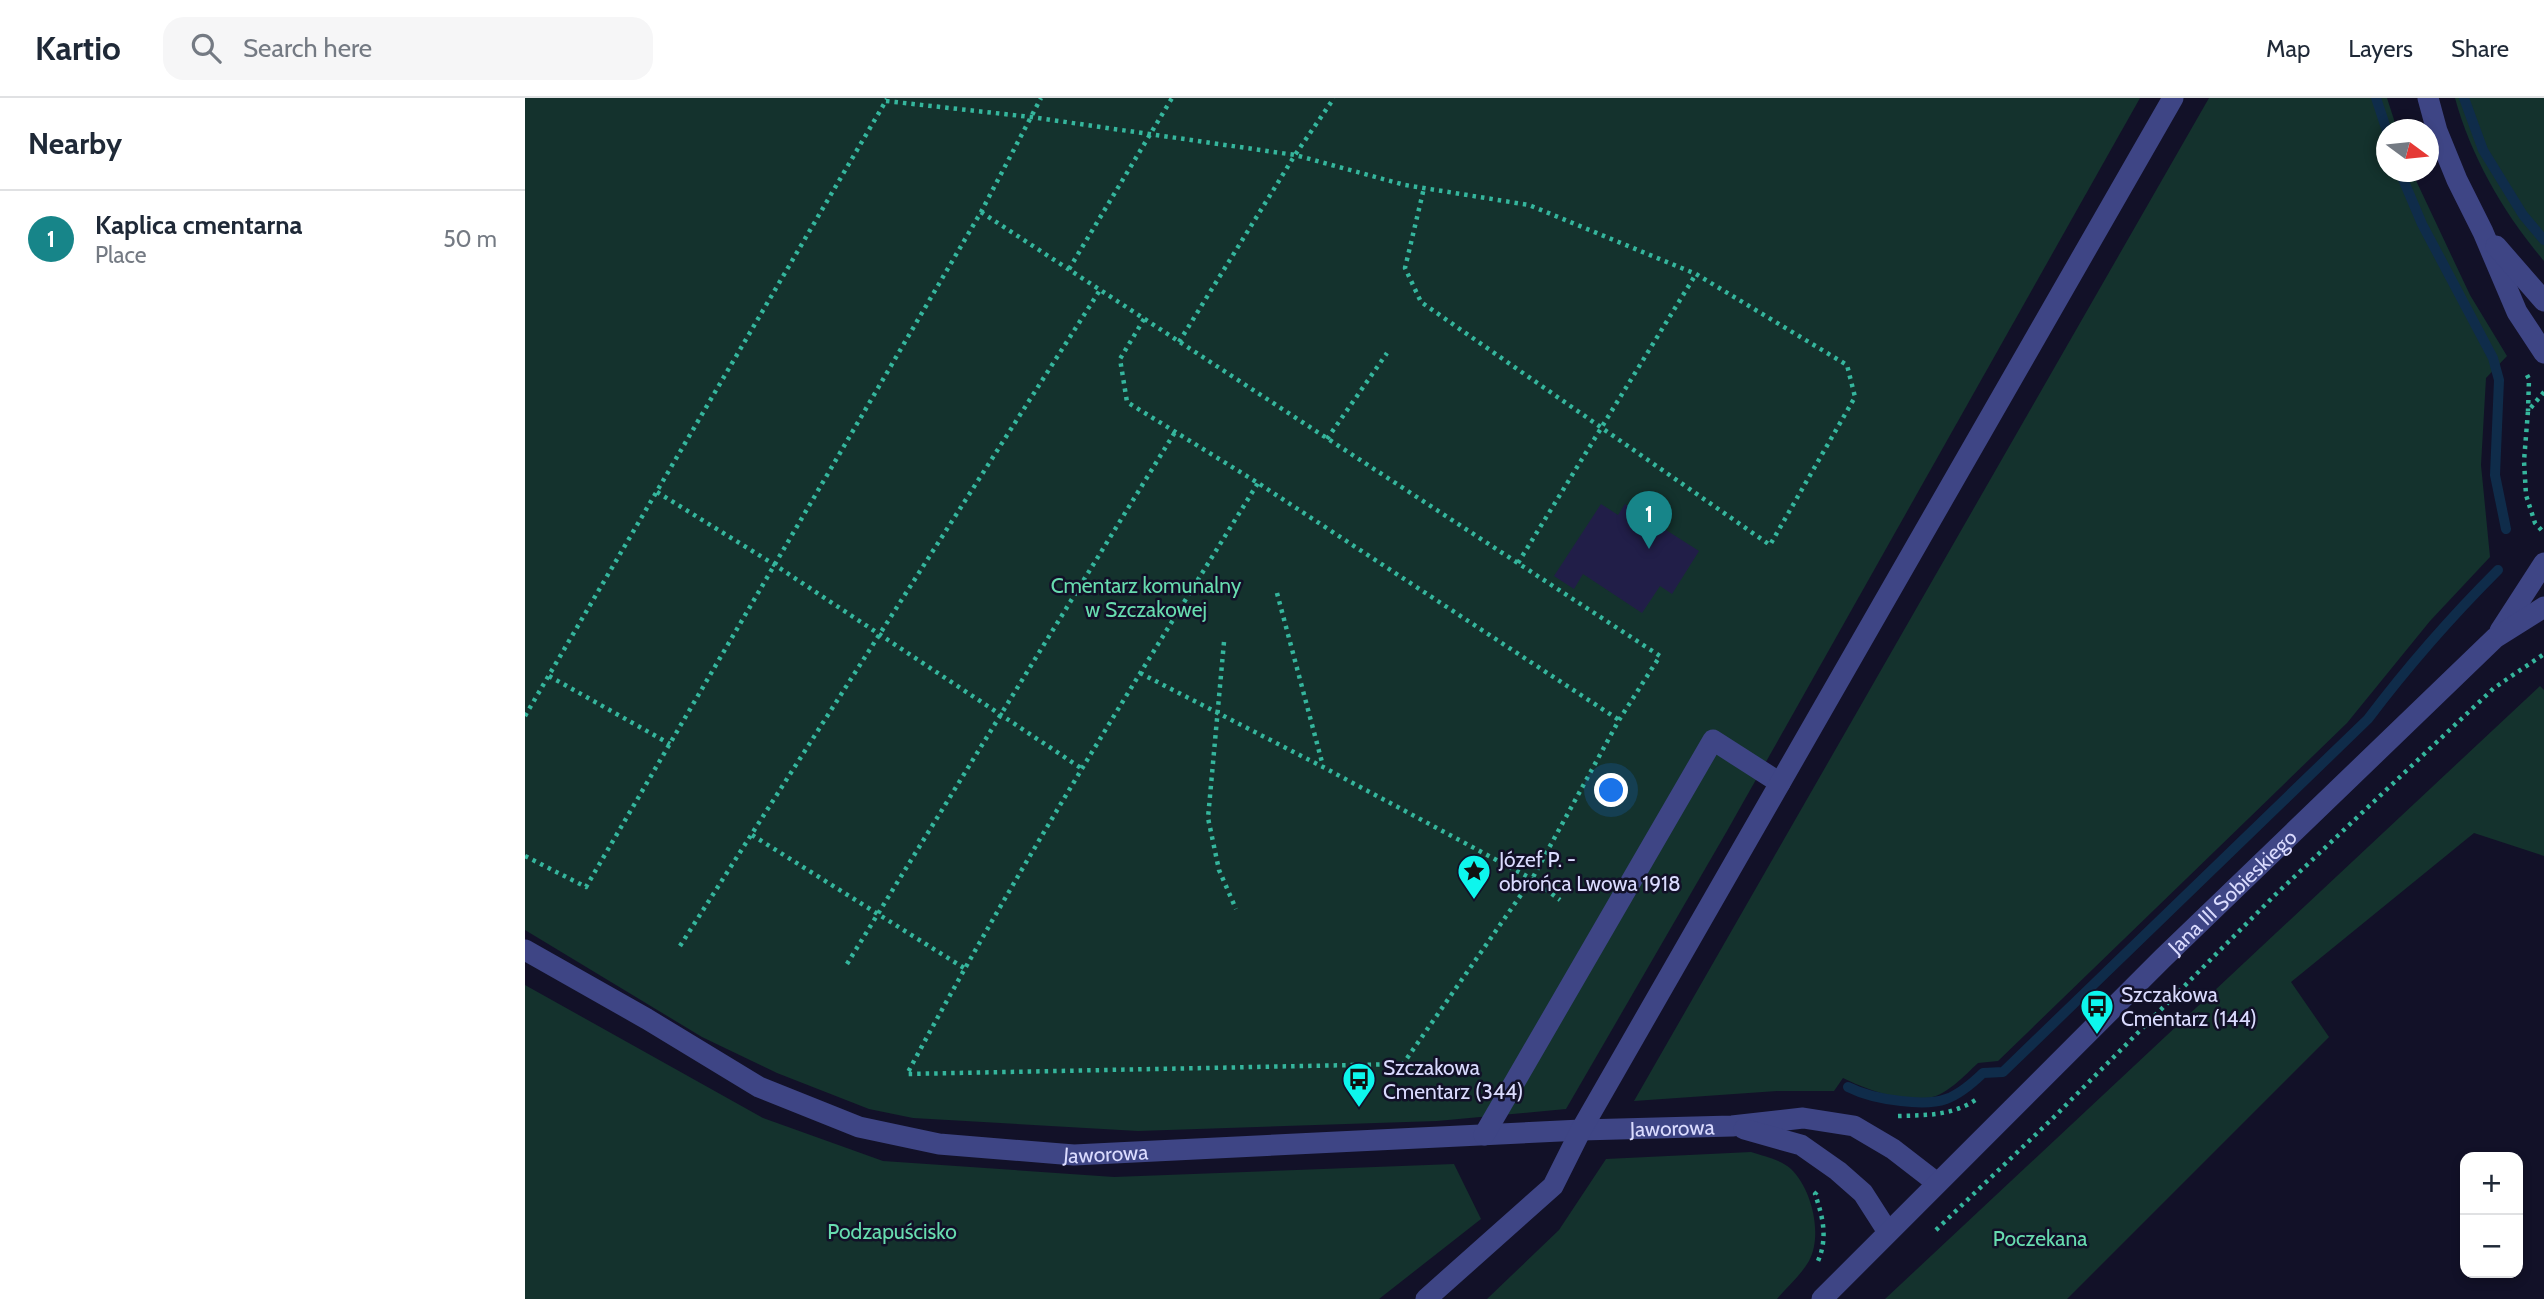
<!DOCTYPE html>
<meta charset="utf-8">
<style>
:root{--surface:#fff;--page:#f6f6f7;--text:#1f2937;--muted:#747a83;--line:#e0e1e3;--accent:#178589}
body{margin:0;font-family:Cabin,sans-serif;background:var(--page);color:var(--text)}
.controls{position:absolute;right:21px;bottom:21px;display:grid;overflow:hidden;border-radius:14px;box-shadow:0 4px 10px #0003}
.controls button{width:63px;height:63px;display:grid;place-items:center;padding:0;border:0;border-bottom:2px solid var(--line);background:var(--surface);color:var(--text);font:35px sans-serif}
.compass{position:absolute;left:1851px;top:21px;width:63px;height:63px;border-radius:50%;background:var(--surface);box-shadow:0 4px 10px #0003;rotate:105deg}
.you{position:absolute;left:1087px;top:693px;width:24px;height:24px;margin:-18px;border:5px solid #fff;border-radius:50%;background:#1a73e8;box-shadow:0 0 0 10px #1a73e833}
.badge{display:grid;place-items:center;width:46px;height:46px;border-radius:50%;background:var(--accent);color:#fff;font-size:23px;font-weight:700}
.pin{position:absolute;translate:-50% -58px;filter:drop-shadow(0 2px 4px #0008)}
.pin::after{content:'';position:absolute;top:37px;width:24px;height:21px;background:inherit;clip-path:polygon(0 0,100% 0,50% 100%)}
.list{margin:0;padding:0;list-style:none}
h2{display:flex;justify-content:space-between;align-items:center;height:91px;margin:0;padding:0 28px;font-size:30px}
h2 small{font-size:23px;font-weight:400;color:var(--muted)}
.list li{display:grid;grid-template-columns:46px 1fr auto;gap:21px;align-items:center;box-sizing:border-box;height:98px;padding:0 28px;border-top:2px solid var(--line)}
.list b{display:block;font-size:26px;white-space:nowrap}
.list p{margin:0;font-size:23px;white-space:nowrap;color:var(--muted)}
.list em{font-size:23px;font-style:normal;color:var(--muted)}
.icon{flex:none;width:38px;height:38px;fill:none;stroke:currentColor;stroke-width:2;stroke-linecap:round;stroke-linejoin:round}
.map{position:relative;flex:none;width:2019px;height:1201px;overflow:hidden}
header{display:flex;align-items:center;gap:42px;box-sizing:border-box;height:98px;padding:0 35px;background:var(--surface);border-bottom:2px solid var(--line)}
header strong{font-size:33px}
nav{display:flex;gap:38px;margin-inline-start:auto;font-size:24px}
.search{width:490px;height:63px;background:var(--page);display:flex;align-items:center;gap:18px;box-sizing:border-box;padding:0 24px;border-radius:21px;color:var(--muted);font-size:26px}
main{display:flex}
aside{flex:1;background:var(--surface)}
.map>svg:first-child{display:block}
.green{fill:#14322d}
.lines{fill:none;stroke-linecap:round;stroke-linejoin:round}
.stream{stroke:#0f2c4a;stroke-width:10}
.building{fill:#211e48}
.path{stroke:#35b69d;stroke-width:4.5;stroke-dasharray:3.5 5;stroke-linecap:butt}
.minor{stroke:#3e4585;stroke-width:21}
.labels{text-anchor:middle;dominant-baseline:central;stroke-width:5;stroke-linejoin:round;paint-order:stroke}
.park-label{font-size:21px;fill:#67dcaf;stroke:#121128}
.poi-label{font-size:21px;fill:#dadbfe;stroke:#121128;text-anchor:start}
.street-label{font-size:21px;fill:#dadbfe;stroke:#121128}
</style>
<header>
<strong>Kartio</strong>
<div class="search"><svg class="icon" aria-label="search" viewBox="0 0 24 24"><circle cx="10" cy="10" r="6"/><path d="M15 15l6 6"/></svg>Search here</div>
<nav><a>Map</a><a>Layers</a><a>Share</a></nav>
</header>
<main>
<aside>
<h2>Nearby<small></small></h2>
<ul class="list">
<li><span class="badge">1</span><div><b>Kaplica cmentarna</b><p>Place</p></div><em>50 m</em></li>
</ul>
</aside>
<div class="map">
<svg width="2019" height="1201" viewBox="0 0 2019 1201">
<rect width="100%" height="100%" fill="#121128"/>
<g class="green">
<polygon points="0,0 1615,0 1202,733 1041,1011 912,1023 613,1033 388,1020 344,1011 252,975 177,939 0,832"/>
<path d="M1684 0H1862L1872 31 1862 32V74H1887L1945 197 1982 258 1961 280 1956 367 1965 459 1905 523 1822 625 1473 963 1453 965C1439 978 1423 996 1404 1000 1378 1005 1340 991 1318 980L1309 993H1252L1109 1003Z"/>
<path d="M1930 0H2019V163C1979 116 1946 59 1930 0Z"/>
<polygon points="2015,588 2019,592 2019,758 1949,735 1766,884 1804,939 1542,1201 1360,1201"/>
<polygon points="0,887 238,1020 358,1063 589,1079 929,1066 956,1121 854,1201 0,1201"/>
<path d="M1226 1054C1238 1058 1257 1062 1266 1071 1287 1091 1298 1137 1284 1163 1276 1177 1262 1189 1252 1201H962L1034 1132 1081 1061Z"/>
</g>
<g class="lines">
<g class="stream">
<polyline points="1851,0 1862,33"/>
<polyline points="1939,0 1958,52 1998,117 2019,142"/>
<polyline points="1875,74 1897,126 1968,260 1974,282 1970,377 1981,431"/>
<path d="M1323 989C1341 998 1357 1001 1376 1003 1415 1008 1430 1002 1458 975L1478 974 1843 621C1883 568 1926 519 1973 472"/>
</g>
</g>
<polygon class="building" points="1076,406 1093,417 1100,406 1174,453 1147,496 1135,488 1117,515 1058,476 1049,491 1029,478"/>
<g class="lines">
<g class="path">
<polyline points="361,3 506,19 770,57 880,87 1004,107 1171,176 1322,267 1330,299 1245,447 896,204 880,170 899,90"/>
<path d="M456 114 1135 558 1094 622 1007 781 878 966 382 976C490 774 612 580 733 385"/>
<polyline points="544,171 647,0"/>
<polyline points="619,221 595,261 602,304 733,385 1094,622"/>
<polyline points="654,244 770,57 809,0"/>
<polyline points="2002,277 2004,281 2003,313"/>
<polyline points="2019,294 2003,313 1999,363 2001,397 2010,425 2019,435"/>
<polyline points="802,341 862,255"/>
<polyline points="132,394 250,467 556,670"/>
<polyline points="993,465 1171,176"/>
<polyline points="752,495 798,668"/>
<polyline points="699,544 683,720 694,772 711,811"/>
<polyline points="615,575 798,669 1007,781 1035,802"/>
<polyline points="24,578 145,646"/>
<polyline points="0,618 362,1"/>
<polyline points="227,737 439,870"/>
<polyline points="0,758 61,789 456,114 516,0"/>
<polyline points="155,848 575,192"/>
<polyline points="322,866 650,334"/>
<path d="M1373 1018C1402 1017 1427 1018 1452 1001"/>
<path d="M1292 1094 1290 1096C1298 1119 1303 1140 1293 1163"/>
<polyline points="1411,1132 1527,1021 1749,798 1969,590 2019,556"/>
</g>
<g class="minor">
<polyline points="1903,0 1912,33 1932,82 1958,134 1992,214 2019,255"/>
<polyline points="1971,148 2019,203"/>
<polyline points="1975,533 2019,465"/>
<path id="s1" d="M0 852 122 921 234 989 334 1029 414 1046 549 1057 1056 1032 1207 1028 1278 1020 1329 1028 1368 1051 1412 1085"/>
<polyline points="1219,1031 1276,1047 1313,1073 1338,1095 1363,1134"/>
<polyline points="959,1037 1188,642 1255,685"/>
<polyline points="901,1201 1028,1088 1056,1032 1648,0"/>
<path id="s2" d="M1297 1201 1638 860 1970 540 2019 509"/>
</g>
</g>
<defs>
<symbol id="sight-pin" viewBox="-11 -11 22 30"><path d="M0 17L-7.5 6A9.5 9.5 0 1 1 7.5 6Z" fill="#0df6ed" stroke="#121128"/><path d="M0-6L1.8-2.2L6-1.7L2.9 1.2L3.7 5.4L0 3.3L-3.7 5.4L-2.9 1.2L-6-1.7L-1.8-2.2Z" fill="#111"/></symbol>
<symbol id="bus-pin" viewBox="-11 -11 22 30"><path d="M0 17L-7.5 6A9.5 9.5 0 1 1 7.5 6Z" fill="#0df6ed" stroke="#121128"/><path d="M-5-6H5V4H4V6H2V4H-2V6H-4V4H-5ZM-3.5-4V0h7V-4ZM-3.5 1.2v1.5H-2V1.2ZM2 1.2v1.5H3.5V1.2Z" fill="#111"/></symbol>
</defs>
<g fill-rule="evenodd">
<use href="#sight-pin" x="930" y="754" width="38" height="52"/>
<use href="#bus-pin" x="1553" y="889" width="38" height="52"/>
<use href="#bus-pin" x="815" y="962" width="38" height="52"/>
</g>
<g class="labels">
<g class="park-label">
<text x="621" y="487">Cmentarz komunalny<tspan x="621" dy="24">w Szczakowej</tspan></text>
<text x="367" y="1133">Podzapuścisko</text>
<text x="1515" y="1140">Poczekana</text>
</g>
<g class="poi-label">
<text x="974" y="761">Józef P. -<tspan x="974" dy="24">obrońca Lwowa 1918</tspan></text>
<text x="1596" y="896">Szczakowa<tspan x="1596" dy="24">Cmentarz (144)</tspan></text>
<text x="858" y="969">Szczakowa<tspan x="858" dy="24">Cmentarz (344)</tspan></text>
</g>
<g class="street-label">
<text stroke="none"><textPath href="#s2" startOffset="578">Jana III Sobieskiego</textPath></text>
<text stroke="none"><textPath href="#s1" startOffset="1195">Jaworowa</textPath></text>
<text stroke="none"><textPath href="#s1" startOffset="628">Jaworowa</textPath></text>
</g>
</g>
</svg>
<div class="controls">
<button>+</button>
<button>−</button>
</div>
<svg class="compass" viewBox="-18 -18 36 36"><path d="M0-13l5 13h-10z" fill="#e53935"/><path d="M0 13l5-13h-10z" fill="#747a83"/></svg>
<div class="you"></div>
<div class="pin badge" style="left:1124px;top:451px">1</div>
</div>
</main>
